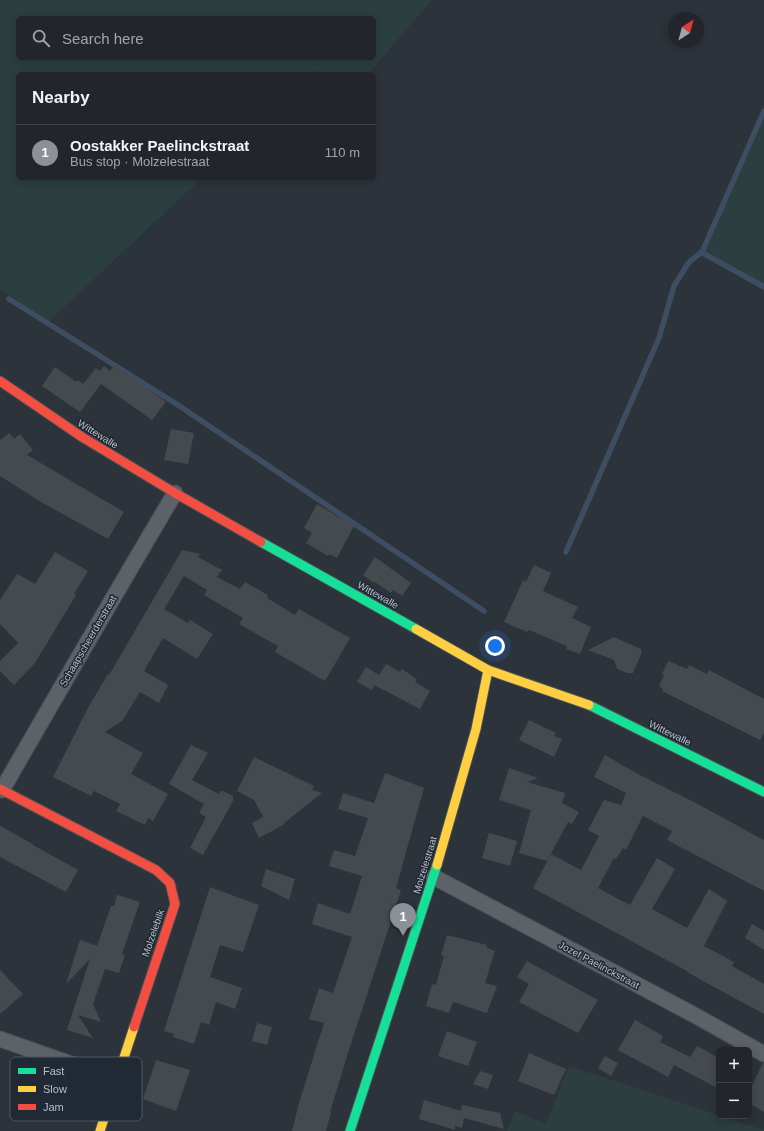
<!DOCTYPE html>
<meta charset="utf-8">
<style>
:root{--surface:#22262c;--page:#2a2e34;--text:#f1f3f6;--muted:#a2a5a9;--line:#3f4348;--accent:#8c9099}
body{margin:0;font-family:Helvetica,sans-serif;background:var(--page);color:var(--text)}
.controls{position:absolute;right:12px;bottom:12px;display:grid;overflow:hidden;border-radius:6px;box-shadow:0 2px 10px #0003}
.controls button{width:36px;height:36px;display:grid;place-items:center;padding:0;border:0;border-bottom:1px solid var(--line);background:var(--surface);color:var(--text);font:20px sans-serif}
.compass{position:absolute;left:668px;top:12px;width:36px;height:36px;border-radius:50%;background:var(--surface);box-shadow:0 2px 10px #0003;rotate:36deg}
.you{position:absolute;left:495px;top:646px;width:14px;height:14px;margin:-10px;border:3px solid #fff;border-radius:50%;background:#1a73e8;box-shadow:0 0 0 6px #1a73e833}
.badge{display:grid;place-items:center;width:26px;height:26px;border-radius:50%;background:var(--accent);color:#fff;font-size:13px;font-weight:700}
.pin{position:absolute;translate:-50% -33px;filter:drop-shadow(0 1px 2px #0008)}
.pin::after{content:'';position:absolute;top:21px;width:14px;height:12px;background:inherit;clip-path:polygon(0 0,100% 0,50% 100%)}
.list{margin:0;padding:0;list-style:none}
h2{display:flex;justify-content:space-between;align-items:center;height:52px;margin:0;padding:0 16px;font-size:17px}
h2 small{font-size:13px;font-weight:400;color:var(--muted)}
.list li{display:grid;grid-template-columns:26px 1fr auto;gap:12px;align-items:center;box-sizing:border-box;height:56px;padding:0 16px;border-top:1px solid var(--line)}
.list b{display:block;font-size:15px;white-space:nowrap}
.list p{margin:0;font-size:13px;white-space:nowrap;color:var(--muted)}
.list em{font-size:13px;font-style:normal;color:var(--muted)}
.icon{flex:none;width:22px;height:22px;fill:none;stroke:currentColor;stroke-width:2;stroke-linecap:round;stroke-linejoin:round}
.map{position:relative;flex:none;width:764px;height:1131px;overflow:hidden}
.search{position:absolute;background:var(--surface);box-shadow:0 2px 10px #0003;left:16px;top:16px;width:360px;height:44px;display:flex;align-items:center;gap:10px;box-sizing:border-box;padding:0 14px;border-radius:6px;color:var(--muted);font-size:15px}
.panel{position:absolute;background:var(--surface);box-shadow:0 2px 10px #0003;left:16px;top:72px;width:360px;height:108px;border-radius:6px}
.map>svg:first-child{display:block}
.green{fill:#2b3e40;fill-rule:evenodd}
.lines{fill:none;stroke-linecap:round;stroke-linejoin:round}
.stream{stroke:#3d4d62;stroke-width:5.5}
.building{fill:#454a4f}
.street-casing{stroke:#4a4f54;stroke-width:17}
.fast-casing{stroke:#4a4f54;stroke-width:11}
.slow-casing{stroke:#4a4f54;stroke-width:11}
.jam-casing{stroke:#4a4f54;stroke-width:11}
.street{stroke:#5d6168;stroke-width:15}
.fast{stroke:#16e098;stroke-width:9}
.slow{stroke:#ffcf43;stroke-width:9}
.jam{stroke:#f24e42;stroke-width:9}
.labels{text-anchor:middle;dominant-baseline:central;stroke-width:3;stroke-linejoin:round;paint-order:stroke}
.street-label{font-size:10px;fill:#b8bfc9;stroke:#202934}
.key{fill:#202934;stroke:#4e5661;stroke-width:1}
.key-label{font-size:11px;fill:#b8bfc9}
</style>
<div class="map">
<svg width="764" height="1131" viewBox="0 0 764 1131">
<rect width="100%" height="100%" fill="#2d333a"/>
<g class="green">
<path d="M0 0H432L368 74H324L318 70 314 74H18V178H202L48 322 0 289ZM18 18H374V58H18Z"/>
<polygon points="764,111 764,287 701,252"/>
<polygon points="569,1066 764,1130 764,1131 507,1131 515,1111 546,1124"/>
</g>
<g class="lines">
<g class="stream">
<polyline points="701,252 764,287"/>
<polyline points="9,299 178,405 484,611"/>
<polyline points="566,552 659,338 674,286 689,262 702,252 764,111"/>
</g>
</g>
<g class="building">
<polygon points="115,365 166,402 152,420 101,384 80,412 42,386 55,367 76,382 78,380 83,384 96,368 100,371 104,366 110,371"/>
<polygon points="171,429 194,433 188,464 164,460"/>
<polygon points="9,433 14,439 20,434 33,450 27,455 124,512 108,539 41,502 0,476 0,440"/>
<polygon points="317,504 354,526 337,558 329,554 328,556 306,543 312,533 304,528"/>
<polygon points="182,550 200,554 198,557 222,570 217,577 240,589 245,582 268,595 267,598 295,615 299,609 350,638 325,681 275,652 278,646 239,624 243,618 204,595 207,590 184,576 164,609 188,623 190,620 213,634 197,659 163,638 144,671 168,685 159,703 140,692 122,721 105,732 143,753 131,774 168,794 153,821 148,818 145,825 116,811 120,804 94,791 91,796 53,777 89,706 108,674 109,675"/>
<polygon points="55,552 88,571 74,594 76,595 35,663 14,685 0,671 0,661 18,643 0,624 0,600 17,574 35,584"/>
<polygon points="375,557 411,583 402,596 393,590 391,593 375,582 374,583 363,575"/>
<polygon points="534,565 551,573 543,591 578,607 572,618 591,627 580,654 566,649 567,646 529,630 527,632 504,622 523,580 526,582"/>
<polygon points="614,637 641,649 641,654 633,673 627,673 617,669 614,660 588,650"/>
<polygon points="668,661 687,669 689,665 707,674 709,670 764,699 764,733 760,740 662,691 663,689 659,686 664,675 662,674"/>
<polygon points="386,664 400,672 402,669 417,679 415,682 430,691 420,709 374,685 372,690 357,682 366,667 379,675"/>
<polygon points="529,720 556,733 554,736 562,739 554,757 519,740"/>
<polygon points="191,745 208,753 192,780 219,794 221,791 223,791 233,796 233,801 203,855 190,848 206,817 199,813 204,804 169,784"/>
<polygon points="605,755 638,774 692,801 764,840 764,891 667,840 672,831 643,816 626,850 623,848 616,859 614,858 598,888 630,905 657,858 675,869 652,909 687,928 709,889 727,901 704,946 734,962 732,966 764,984 764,1014 703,981 687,972 687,971 533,888 551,854 581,870 599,836 588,830 604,800 621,805 626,793 594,777"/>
<polygon points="254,757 314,786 312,790 322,793 284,823 285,824 259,838 252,823 263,817 254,800 237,791"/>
<polygon points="509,768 538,778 527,782 565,793 562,803 579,812 572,824 568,822 547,861 519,853 531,810 499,800"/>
<polygon points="385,773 424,788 396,888 401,890 348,1053 330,1112 331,1112 326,1131 292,1131 299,1103 324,1023 309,1019 319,988 333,993 352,937 312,924 318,903 350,914 362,876 329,866 334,850 355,856 368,818 338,809 343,793 374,803"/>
<polygon points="0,826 33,844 33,845 78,870 66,892 0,857"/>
<polygon points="489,833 517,841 510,866 482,858"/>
<polygon points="266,869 295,879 289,900 261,886"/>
<polygon points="210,887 259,905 243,952 220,945 210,977 242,988 235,1009 216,1002 209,1025 201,1022 194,1044 173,1037 174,1034 164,1031"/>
<polygon points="117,895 140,902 122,954 125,955 119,973 105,969 93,1004 101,1022 78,1015 93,1038 67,1030 90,959 66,984 80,940 97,946 111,906 114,906"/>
<polygon points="752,924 764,931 764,950 745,938"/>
<polygon points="447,935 487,945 487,948 495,951 485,983 497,986 487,1013 453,1002 449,1013 426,1006 432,984 436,985 444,956 441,955"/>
<polygon points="527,961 598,1000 578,1033 519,1002 529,984 517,977"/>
<polygon points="0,970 23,994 0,1014"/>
<polygon points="635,1020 663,1036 660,1042 690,1057 697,1046 719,1058 719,1089 674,1065 668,1077 618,1050"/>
<polygon points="257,1023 272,1027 267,1045 252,1041"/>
<polygon points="447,1031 477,1042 468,1066 438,1056"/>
<polygon points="529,1053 566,1069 554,1095 518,1081"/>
<polygon points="605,1056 618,1063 611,1076 598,1068"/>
<polygon points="156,1060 190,1070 176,1111 143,1099"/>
<polygon points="763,1063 764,1063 764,1112 749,1103 749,1091"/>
<polygon points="480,1071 493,1075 488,1089 473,1084"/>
<polygon points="424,1100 461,1111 462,1105 500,1113 504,1129 464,1118 462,1128 455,1126 455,1130 419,1119"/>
</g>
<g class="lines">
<defs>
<g id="street">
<path d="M2 790C59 691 116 592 175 493"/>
<polyline points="434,877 698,1017 764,1054"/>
<polyline points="0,1039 117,1080"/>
</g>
<g id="fast">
<polyline points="261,542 416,629"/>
<polyline points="589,705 764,792"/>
<polyline points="350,1131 437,865"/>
</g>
<g id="slow">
<polyline points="416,629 488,670 589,705"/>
<polyline points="437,865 476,729 488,670"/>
<polyline points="100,1131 134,1027"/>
</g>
<g id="jam">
<polyline points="0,381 82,437 175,493 261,542"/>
<polyline points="0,789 156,870 170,883 175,904 134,1027"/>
</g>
</defs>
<use href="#street" class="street-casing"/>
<use href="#fast" class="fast-casing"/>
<use href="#slow" class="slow-casing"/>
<use href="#jam" class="jam-casing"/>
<use href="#street" class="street"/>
<use href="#fast" class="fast"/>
<use href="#slow" class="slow"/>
<use href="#jam" class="jam"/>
</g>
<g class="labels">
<g class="street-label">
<text transform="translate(98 434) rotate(32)">Wittewalle</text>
<text transform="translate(378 595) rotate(29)">Wittewalle</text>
<text transform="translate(88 641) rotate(-60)">Schaapscheerderstraat</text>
<text transform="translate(670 733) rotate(26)">Wittewalle</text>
<text transform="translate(425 865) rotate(-73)">Molzelestraat</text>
<text transform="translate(153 933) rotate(-71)">Molzelebilk</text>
<text transform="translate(599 965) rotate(28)">Jozef Paelinckstraat</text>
</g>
</g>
<rect x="10" y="1057" width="132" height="64" rx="6" class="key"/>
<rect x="18" y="1068" width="18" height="6" fill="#16e098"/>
<rect x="18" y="1086" width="18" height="6" fill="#ffcf43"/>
<rect x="18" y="1104" width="18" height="6" fill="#f24e42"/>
<g class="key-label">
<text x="43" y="1075">Fast</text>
<text x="43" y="1093">Slow</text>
<text x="43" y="1111">Jam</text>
</g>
</svg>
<div class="controls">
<button>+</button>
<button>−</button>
</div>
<svg class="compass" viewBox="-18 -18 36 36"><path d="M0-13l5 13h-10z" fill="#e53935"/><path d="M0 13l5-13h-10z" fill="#a2a5a9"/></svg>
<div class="you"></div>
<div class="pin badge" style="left:403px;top:936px">1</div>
<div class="search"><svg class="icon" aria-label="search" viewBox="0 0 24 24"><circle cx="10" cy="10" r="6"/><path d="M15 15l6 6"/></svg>Search here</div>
<section class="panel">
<h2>Nearby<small></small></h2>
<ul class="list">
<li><span class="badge">1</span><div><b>Oostakker Paelinckstraat</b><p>Bus stop · Molzelestraat</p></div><em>110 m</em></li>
</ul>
</section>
</div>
